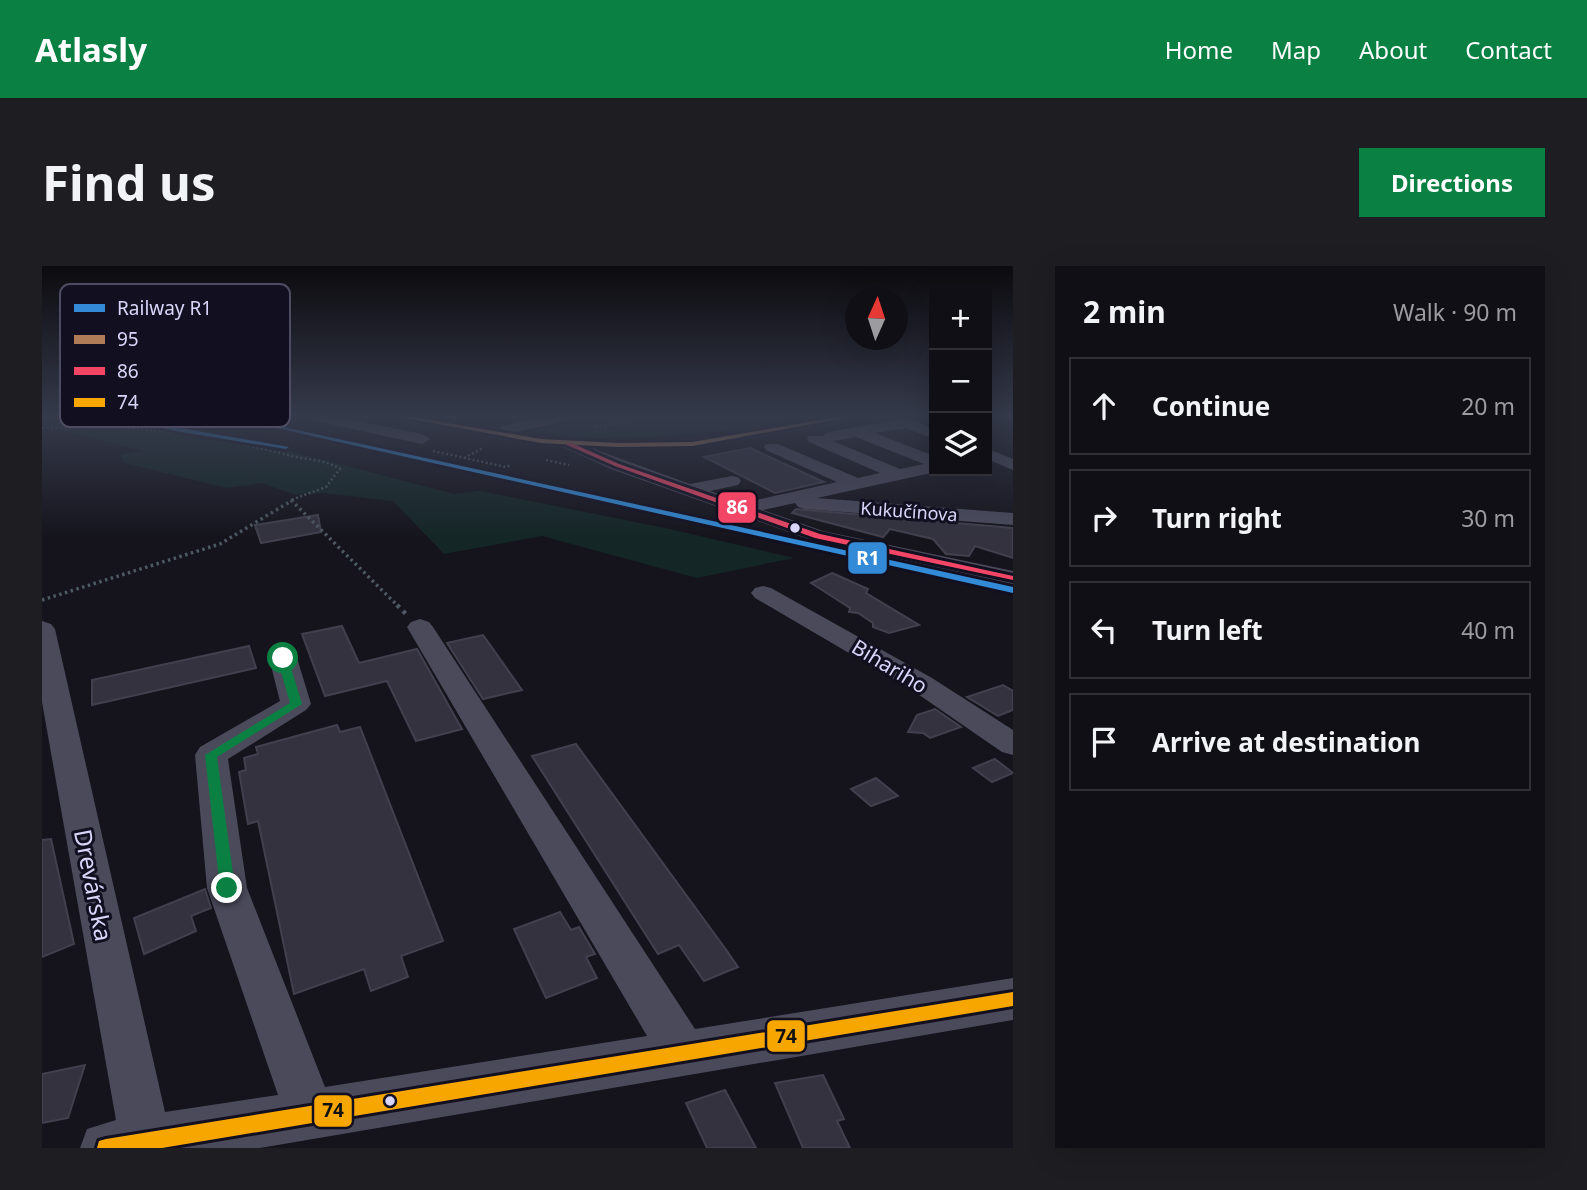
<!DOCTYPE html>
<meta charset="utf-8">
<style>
:root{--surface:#100f15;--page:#1e1d22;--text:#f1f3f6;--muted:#9c9ca0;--line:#302f34;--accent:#0b8043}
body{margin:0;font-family:"Noto Sans",sans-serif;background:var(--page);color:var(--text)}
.controls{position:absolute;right:21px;top:21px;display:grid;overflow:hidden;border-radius:0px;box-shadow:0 7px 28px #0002}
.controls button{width:63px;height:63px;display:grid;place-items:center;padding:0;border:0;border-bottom:2px solid var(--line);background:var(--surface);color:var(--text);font:35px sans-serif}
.compass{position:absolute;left:803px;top:21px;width:63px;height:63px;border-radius:50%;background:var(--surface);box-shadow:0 7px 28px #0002;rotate:3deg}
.stop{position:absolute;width:21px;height:21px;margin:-16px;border:5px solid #0b8043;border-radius:50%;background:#fff}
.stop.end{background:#0b8043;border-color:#fff;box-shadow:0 2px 7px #0008}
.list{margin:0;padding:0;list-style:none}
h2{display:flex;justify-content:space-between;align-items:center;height:91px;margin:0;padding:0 28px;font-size:30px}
h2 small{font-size:23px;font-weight:400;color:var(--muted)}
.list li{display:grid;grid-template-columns:46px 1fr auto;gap:21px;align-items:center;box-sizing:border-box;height:98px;margin:0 14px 14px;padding:0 14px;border:2px solid var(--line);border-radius:0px}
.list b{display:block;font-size:26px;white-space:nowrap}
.list em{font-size:23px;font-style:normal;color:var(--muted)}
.icon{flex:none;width:38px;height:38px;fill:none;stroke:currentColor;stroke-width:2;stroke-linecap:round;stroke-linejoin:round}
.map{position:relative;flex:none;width:971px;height:882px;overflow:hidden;border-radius:0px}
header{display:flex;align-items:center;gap:42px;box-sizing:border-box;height:98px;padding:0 35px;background:var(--accent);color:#fff}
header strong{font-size:33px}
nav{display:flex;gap:38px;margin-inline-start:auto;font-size:24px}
.intro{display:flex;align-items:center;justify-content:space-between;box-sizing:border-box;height:168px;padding:0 42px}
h1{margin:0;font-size:49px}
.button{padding:18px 32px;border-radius:0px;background:var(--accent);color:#fff;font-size:24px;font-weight:700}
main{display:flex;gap:42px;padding:0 42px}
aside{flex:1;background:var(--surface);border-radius:0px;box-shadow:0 7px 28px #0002}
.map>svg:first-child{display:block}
.green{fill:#142626}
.building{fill:#33323e;stroke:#42404f;stroke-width:2}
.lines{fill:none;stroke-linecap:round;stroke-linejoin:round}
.path-far2{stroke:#4d5963;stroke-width:2.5;stroke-dasharray:2 2.5;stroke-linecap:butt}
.path-far1{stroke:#4d5963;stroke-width:3.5;stroke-dasharray:2.5 3.5;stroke-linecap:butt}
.path{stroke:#4d5963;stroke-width:4.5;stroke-dasharray:3.5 5;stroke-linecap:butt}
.minor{fill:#4a4a5b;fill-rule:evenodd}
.bus-1-casing{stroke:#121020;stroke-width:6}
.bus-2-casing{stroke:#121020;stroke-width:6}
.bus-3-casing{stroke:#121020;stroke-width:6}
.bus-1{fill:#b07c57;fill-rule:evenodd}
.bus-2{fill:#f34667;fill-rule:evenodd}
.bus-3{fill:#f7a600;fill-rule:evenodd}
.rail-1-casing{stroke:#121020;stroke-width:6}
.rail-1{fill:#338bd7;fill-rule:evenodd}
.route{fill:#0b8043}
.bus-dot{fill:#d8d5f9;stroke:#121020;stroke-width:2.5}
.labels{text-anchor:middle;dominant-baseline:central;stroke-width:6;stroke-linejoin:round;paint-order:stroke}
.far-street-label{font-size:18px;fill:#d8d5f9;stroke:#121020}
.street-label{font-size:21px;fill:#d8d5f9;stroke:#121020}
.near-street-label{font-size:24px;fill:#d8d5f9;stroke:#121020}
.key{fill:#121020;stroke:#4d4b61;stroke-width:2}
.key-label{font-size:19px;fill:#d8d5f9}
.line-badge{stroke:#121020;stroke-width:2.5}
.badge-label{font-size:19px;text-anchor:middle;font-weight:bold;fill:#fff}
.pale-badge-label{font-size:19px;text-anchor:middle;font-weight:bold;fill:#111}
</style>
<header>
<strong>Atlasly</strong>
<nav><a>Home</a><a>Map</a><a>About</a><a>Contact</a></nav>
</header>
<div class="intro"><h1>Find us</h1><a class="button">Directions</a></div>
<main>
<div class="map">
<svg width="971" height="882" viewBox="0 0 971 882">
<rect width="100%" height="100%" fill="#15141c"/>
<g class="green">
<polygon points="0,150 65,150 247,185 412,228 438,225 628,263 752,292 655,312 500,270 402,288 351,235 281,227 254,229 220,217 185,222 82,197 78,189 101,185 0,159"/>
<path d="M560 150H771C673 167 582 181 483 165Z"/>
</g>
<g class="building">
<polygon points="708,182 782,216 733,227 662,191"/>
<polygon points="754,243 971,262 971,292 933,280 927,290 904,288 891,273 848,263 841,271 750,247"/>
<polygon points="276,249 279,266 219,277 213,259"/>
<polygon points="790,307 826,323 824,327 877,359 847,367 831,361 831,357 816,347 807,346 808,342 769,317"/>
<polygon points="300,360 317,397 375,383 420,463 374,475 345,415 283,430 260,368"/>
<polygon points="441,369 480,424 441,433 405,377"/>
<polygon points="207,380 214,402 50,439 50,414"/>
<polygon points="961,419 971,425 971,444 956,450 925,431"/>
<polygon points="893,443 919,461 888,472 881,467 866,466 875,449"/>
<polygon points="295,459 298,466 318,461 401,675 359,690 366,711 329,725 322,703 252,728 216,555 206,558 197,506 204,504 202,492 216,488 214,481"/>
<polygon points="534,478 685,685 696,701 662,715 637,679 616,688 490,490"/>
<polygon points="953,493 971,507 950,516 931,502"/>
<polygon points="834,512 856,530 829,540 809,523"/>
<polygon points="9,573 32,678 0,691 0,574"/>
<polygon points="163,623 169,642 149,650 154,665 102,688 92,652"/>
<polygon points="518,646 529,664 537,661 553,688 544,691 555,712 504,732 472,663"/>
<polygon points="43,799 26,852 0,857 0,808"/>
<polygon points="781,809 802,853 795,855 808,882 761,882 733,817"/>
<polygon points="683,824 714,882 665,882 644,837"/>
</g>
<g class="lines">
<g class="path-far2">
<polyline points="25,150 95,163"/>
<polyline points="553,161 617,150"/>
<path d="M0 162C89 158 160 167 246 189 264 194 283 193 298 203L284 221 249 234"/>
<polyline points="391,185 464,201 469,199"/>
<polyline points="422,192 441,182"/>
<polyline points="504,194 527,199"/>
</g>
<g class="path-far1">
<polyline points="249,234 357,341"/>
<polyline points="0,334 178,278 254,232"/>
</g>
<polyline class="path" points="355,339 364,348"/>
<g class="minor">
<polygon points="263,150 291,150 380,168 388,173 380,178 270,154"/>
<path d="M349 150H382L457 163 460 160 507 150H536L534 153 474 166C530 176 593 178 650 173 707 168 761 150 818 150L811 154 650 183H552L648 218 690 210 696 211 699 215 696 219 668 225 701 237 795 216 724 184 722 181 724 178H736L816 212 838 207 767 176 765 173 767 170H780L787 166 865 152 892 163V173L864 162 833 167 892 190V205H898L775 232 971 247V259L763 243 756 241 753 237 721 244 781 265 971 305V319L769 274 569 203 521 181 499 180 356 154ZM814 171 882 198 858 203 791 175Z"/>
<polygon points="960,150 971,150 971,155 962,153"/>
<polygon points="949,184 971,193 971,204 945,193 945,185"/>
<polygon points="721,320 729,322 890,412 971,464 971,489 960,486 870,424 713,332 709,327 713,322"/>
<polygon points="378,353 387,356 391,361 653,763 971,712 971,754 218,882 38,882 45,863 74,854 0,436 0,355 9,358 13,363 123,846 236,829 165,622 153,489 158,481 238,435 227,392 231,386 241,384 251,386 255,392 269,438 264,444 186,493 205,622 283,821 605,770 365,361 369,356"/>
</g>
<defs>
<polygon id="bus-1" points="353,150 365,150 499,173 576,177 650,176 802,150 814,150 650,180 576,181 499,177"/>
<polygon id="bus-2" points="527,176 577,198 778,268 971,310 971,314 773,272 573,200 525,179 524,178"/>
<polygon id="bus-3" points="971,726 971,740 120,882 55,882 57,875 64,873"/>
</defs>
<use href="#bus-1" class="bus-1-casing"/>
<use href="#bus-2" class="bus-2-casing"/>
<use href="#bus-3" class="bus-3-casing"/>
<use href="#bus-1" class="bus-1"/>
<use href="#bus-2" class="bus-2"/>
<use href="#bus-3" class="bus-3"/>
<defs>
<g id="rail-1">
<polygon points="71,150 82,150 133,161 247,181 244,183 133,165"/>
<polygon points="181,150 192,150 971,321 971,327"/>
</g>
</defs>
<use href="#rail-1" class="rail-1-casing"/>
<use href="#rail-1" class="rail-1"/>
</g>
<linearGradient id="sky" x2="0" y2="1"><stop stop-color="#0c0b0f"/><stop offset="0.55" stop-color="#353a4b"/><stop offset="1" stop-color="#353a4b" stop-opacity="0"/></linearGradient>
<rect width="971" height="273" fill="url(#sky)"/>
<polygon class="route" points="241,389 246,392 260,438 175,491 193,622 185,628 178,622 163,489 248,437 235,392"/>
<g class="bus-dot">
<circle cx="753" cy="262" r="6"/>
<circle cx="348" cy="835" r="6"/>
</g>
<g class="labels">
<g class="far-street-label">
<text transform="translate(867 245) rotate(4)">Kukučínova</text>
</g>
<g class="street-label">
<text transform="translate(848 400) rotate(31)">Bihariho</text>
</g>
<g class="near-street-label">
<text transform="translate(52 619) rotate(79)">Drevárska</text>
</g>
</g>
<rect x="18" y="18" width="230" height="143" rx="10" class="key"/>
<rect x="32" y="38" width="31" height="8" fill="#338bd7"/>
<rect x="32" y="69" width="31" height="9" fill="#b07c57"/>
<rect x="32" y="101" width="31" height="8" fill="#f34667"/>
<rect x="32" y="132" width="31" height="9" fill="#f7a600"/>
<g class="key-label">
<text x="75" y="49">Railway R1</text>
<text x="75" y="80">95</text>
<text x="75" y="112">86</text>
<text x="75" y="143">74</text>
</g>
<g class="line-badge">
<rect x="675" y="225" width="40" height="33" rx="7" fill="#f34667"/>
<rect x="805" y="275" width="41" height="34" rx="7" fill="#338bd7"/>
<rect x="724" y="753" width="40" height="34" rx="7" fill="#f7a600"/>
<rect x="271" y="828" width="40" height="34" rx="7" fill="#f7a600"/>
</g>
<g class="badge-label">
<text x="695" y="248">86</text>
<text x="826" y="299">R1</text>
</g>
<g class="pale-badge-label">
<text x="744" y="777">74</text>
<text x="291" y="851">74</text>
</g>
</svg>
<div class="controls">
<button>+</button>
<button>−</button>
<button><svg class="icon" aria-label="layers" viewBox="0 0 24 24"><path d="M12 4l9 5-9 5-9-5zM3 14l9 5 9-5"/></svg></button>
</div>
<svg class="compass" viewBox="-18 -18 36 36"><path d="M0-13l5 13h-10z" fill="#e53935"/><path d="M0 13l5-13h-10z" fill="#9c9ca0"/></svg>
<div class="stop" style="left:241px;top:392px"></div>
<div class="stop end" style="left:185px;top:622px"></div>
</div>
<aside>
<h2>2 min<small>Walk · 90 m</small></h2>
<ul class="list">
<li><svg class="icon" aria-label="ahead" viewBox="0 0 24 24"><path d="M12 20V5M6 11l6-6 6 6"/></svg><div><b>Continue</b></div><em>20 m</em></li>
<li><svg class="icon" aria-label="right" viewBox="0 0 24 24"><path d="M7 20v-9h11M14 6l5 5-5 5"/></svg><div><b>Turn right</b></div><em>30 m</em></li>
<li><svg class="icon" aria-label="left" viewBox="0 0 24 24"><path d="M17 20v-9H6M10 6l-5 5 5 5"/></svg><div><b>Turn left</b></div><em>40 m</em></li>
<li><svg class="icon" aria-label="arrive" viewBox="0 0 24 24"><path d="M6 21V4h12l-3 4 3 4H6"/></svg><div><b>Arrive at destination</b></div></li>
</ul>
</aside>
</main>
